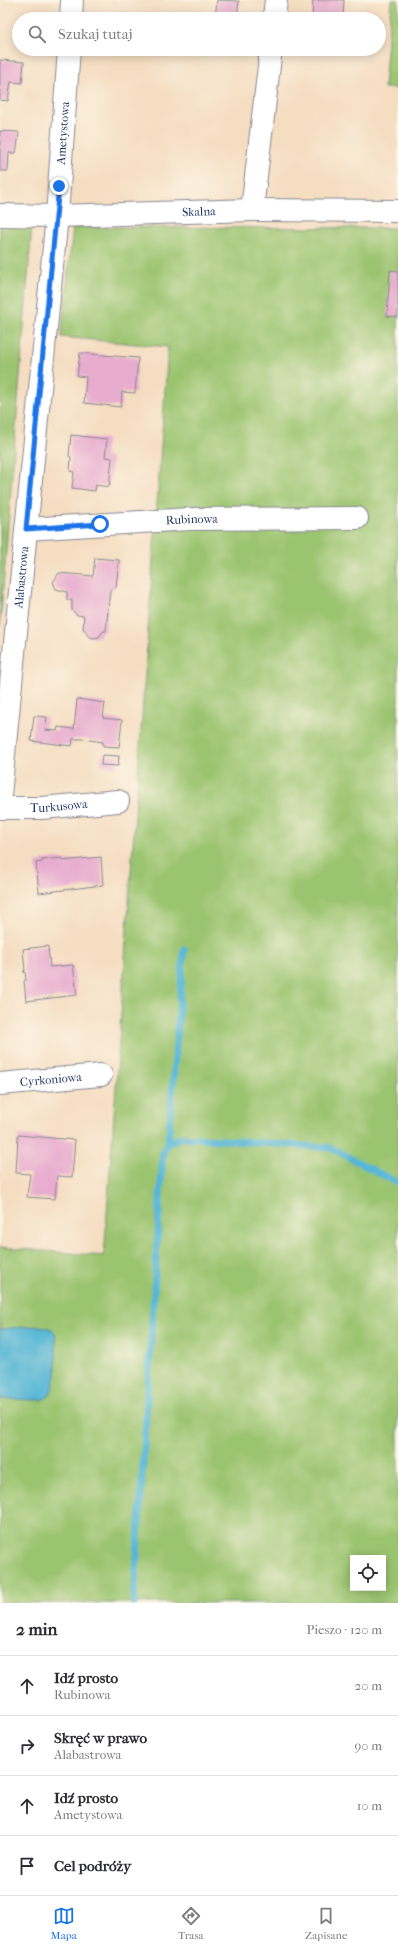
<!DOCTYPE html>
<html lang="pl">
<meta charset="utf-8">
<style>
:root{--surface:#fff;--page:#f7f7f7;--text:#2b2b33;--muted:#7c7c81;--line:#e1e1e2;--accent:#1a73e8}
body{margin:0;font-family:"IM FELL French Canon",serif;background:var(--page);color:var(--text)}
.controls{position:absolute;right:12px;bottom:12px;display:grid;overflow:hidden;border-radius:0px;box-shadow:0 2px 10px #0003}
.controls button{width:36px;height:36px;display:grid;place-items:center;padding:0;border:0;border-bottom:1px solid var(--line);background:var(--surface);color:var(--text);font:20px sans-serif}
.stop{position:absolute;width:12px;height:12px;margin:-9px;border:3px solid #1a73e8;border-radius:50%;background:#fff}
.stop.end{background:#1a73e8;border-color:#fff;box-shadow:0 1px 4px #0008}
.list{margin:0;padding:0;list-style:none}
h2{display:flex;justify-content:space-between;align-items:center;height:52px;margin:0;padding:0 16px;font-size:17px}
h2 small{font-size:13px;font-weight:400;color:var(--muted)}
.list li{display:grid;grid-template-columns:26px 1fr auto;gap:12px;align-items:center;box-sizing:border-box;height:60px;padding:0 16px;border-top:1px solid var(--line)}
.list b{display:block;font-size:15px;white-space:nowrap}
.list p{margin:0;font-size:13px;white-space:nowrap;color:var(--muted)}
.list em{font-size:13px;font-style:normal;color:var(--muted)}
.icon{flex:none;width:22px;height:22px;fill:none;stroke:currentColor;stroke-width:2;stroke-linecap:round;stroke-linejoin:round}
.map{position:relative;flex:none;width:398px;height:1603px;overflow:hidden}
.search{position:absolute;background:var(--surface);box-shadow:0 2px 10px #0003;left:12px;right:12px;top:12px;height:44px;display:flex;align-items:center;gap:10px;box-sizing:border-box;padding:0 14px;border-radius:22px;color:var(--muted);font-size:15px}
.sheet{height:292px;background:var(--surface)}
nav{display:flex;justify-content:space-around;align-items:center;box-sizing:border-box;height:56px;border-top:1px solid var(--line);background:var(--surface);font-size:11px;color:var(--muted)}
nav a{display:grid;justify-items:center;gap:2px}
nav .on{color:var(--accent)}
.map>svg:first-child{display:block}
.green{fill:#9bc470;stroke:#5b7a67;fill-rule:evenodd}
.water{fill:#57b7d6;stroke:#39739a}
.lines{fill:none;stroke-linecap:round;stroke-linejoin:round}
.stream{stroke:#57b7d6;stroke-width:7}
.building{fill:#e8accf}
.minor-casing{stroke:#888690;stroke-width:24}
.minor{stroke:#fff;stroke-width:22}
.route{stroke:#1a73e8;stroke-width:5}
.labels{text-anchor:middle;dominant-baseline:central;stroke-width:3;stroke-linejoin:round;paint-order:stroke}
.street-label{font-size:12px;fill:#1b2f5e;stroke:#fcf5e5}
</style>
<div class="map">
<svg width="398" height="1603" viewBox="0 0 398 1603">
<rect width="100%" height="100%" fill="#fcf5e5"/>
<filter id="ink" filterUnits="userSpaceOnUse"><feTurbulence type="fractalNoise" baseFrequency=".025" numOctaves="2"/><feDisplacementMap in="SourceGraphic" scale="8" xChannelSelector="R" yChannelSelector="G"/><feConvolveMatrix kernelMatrix="1 2 1 2 8 2 1 2 1" color-interpolation-filters="sRGB"/></filter>
<filter id="wash" filterUnits="userSpaceOnUse"><feTurbulence type="fractalNoise" baseFrequency=".012" numOctaves="4" result="noise"/><feDisplacementMap in="SourceGraphic" scale="16" xChannelSelector="R" yChannelSelector="G"/><feGaussianBlur stdDeviation="0.9" result="paint"/><feColorMatrix in="noise" values="0 0 0 0 0 0 0 0 0 0 0 0 0 0 0 0 0 1.4 0 .05"/><feComposite in="paint" operator="in"/></filter>
<g filter="url(#wash)">
<rect width="100%" height="100%" fill="#f5ddc1"/>
<g class="green">
<polygon points="391,0 398,0 398,88 384,88"/>
<polygon points="0,226 32,226 0,626"/>
<path d="M73 227 398 228V1603H0V1247L104 1256 168 347 61 337ZM353 1558H383V1588H353Z"/>
</g>
<polygon class="water" points="39,1326 49,1328 55,1333 56,1339 56,1376 50,1395 42,1400 0,1399 0,1329"/>
<g class="lines">
<g class="stream">
<polyline points="168,1143 184,949"/>
<polyline points="134,1603 163,1152 168,1143 181,1137 331,1148 398,1183"/>
</g>
</g>
<g id="blocks">
<g class="building">
<polygon points="217,0 239,1 237,19 215,19"/>
<polygon points="313,0 344,0 343,19 312,19"/>
<polygon points="0,60 24,62 22,83 11,82 8,101 0,100"/>
<polygon points="0,131 18,132 19,134 16,153 9,153 8,171 0,171"/>
<polygon points="390,270 398,271 398,317 387,316"/>
<polygon points="80,353 138,358 135,393 122,392 121,407 84,403 86,377 77,376"/>
<polygon points="71,435 107,439 105,457 112,458 109,487 96,485 95,491 72,488 74,472 70,471 71,457 69,456"/>
<polygon points="95,558 119,560 116,587 110,590 106,631 103,631 99,637 93,638 88,636 85,630 83,629 84,616 77,615 72,610 72,600 67,600 67,592 56,589 53,582 59,573 93,576"/>
<polygon points="77,699 105,703 103,718 122,720 119,747 103,746 103,742 83,739 73,739 72,746 31,741 34,716 47,717 45,730 57,731 58,727 74,729"/>
<polygon points="102,755 119,756 118,766 101,765"/>
<polygon points="101,857 103,885 39,893 36,863 42,862 42,860 62,858 62,861"/>
<polygon points="48,946 50,967 73,965 77,995 26,1001 24,981 26,980 25,972 23,971 25,971 23,949"/>
<polygon points="18,1135 75,1140 72,1177 57,1176 55,1199 27,1197 30,1174 16,1173"/>
</g>
</g>
</g>
<g filter="url(#ink)">
<use href="#blocks" fill-opacity="0" stroke="#888690" stroke-width="1"/>
<g class="lines">
<defs>
<g id="minor">
<polyline points="71,19 72,0"/>
<polyline points="274,19 276,0"/>
<polyline points="252,210 271,49"/>
<path id="s1" d="M0 215 57 216 252 210 398 211"/>
<path id="s2" d="M26 529 190 519 357 518"/>
<path id="s3" d="M0 795 57 216 69 49"/>
<path id="s4" d="M0 808H42L118 801"/>
<path id="s5" d="M0 1084 101 1075"/>
</g>
</defs>
<use href="#minor" class="minor-casing"/>
<use href="#minor" class="minor"/>
</g>
</g>
<g class="lines" filter="url(#ink)">
<polyline class="route" points="59,186 26,529 100,524"/>
</g>
<g class="labels">
<g class="street-label">
<text stroke="none"><textPath href="#s3" startOffset="665">Ametystowa</textPath></text>
<text stroke="none"><textPath href="#s1" startOffset="199">Skalna</textPath></text>
<text stroke="none"><textPath href="#s2" startOffset="166">Rubinowa</textPath></text>
<text stroke="none"><textPath href="#s3" startOffset="219">Alabastrowa</textPath></text>
<text stroke="none"><textPath href="#s4" startOffset="59">Turkusowa</textPath></text>
<text stroke="none"><textPath href="#s5" startOffset="51">Cyrkoniowa</textPath></text>
</g>
</g>
</svg>
<div class="controls">
<button><svg class="icon" aria-label="locate" viewBox="0 0 24 24"><circle cx="12" cy="12" r="6"/><path d="M12 2v4M12 18v4M2 12h4M18 12h4"/></svg></button>
</div>
<div class="stop" style="left:100px;top:524px"></div>
<div class="stop end" style="left:59px;top:186px"></div>
<div class="search"><svg class="icon" aria-label="search" viewBox="0 0 24 24"><circle cx="10" cy="10" r="6"/><path d="M15 15l6 6"/></svg>Szukaj tutaj</div>
</div>
<section class="sheet">
<h2>2 min<small>Pieszo · 120 m</small></h2>
<ul class="list">
<li><svg class="icon" aria-label="ahead" viewBox="0 0 24 24"><path d="M12 20V5M6 11l6-6 6 6"/></svg><div><b>Idź prosto</b><p>Rubinowa</p></div><em>20 m</em></li>
<li><svg class="icon" aria-label="right" viewBox="0 0 24 24"><path d="M7 20v-9h11M14 6l5 5-5 5"/></svg><div><b>Skręć w prawo</b><p>Alabastrowa</p></div><em>90 m</em></li>
<li><svg class="icon" aria-label="ahead" viewBox="0 0 24 24"><path d="M12 20V5M6 11l6-6 6 6"/></svg><div><b>Idź prosto</b><p>Ametystowa</p></div><em>10 m</em></li>
<li><svg class="icon" aria-label="arrive" viewBox="0 0 24 24"><path d="M6 21V4h12l-3 4 3 4H6"/></svg><div><b>Cel podróży</b></div></li>
</ul>
</section>
<nav>
<a class="on"><svg class="icon" aria-label="map" viewBox="0 0 24 24"><path d="M3 6l6-2 6 2 6-2v14l-6 2-6-2-6 2zM9 4v14M15 6v14"/></svg>Mapa</a>
<a><svg class="icon" aria-label="directions" viewBox="0 0 24 24"><path d="M12 3l9 9-9 9-9-9zM9 14v-3h6M13 9l2 2-2 2"/></svg>Trasa</a>
<a><svg class="icon" aria-label="saved" viewBox="0 0 24 24"><path d="M7 4h10v16l-5-4-5 4z"/></svg>Zapisane</a>
</nav>
